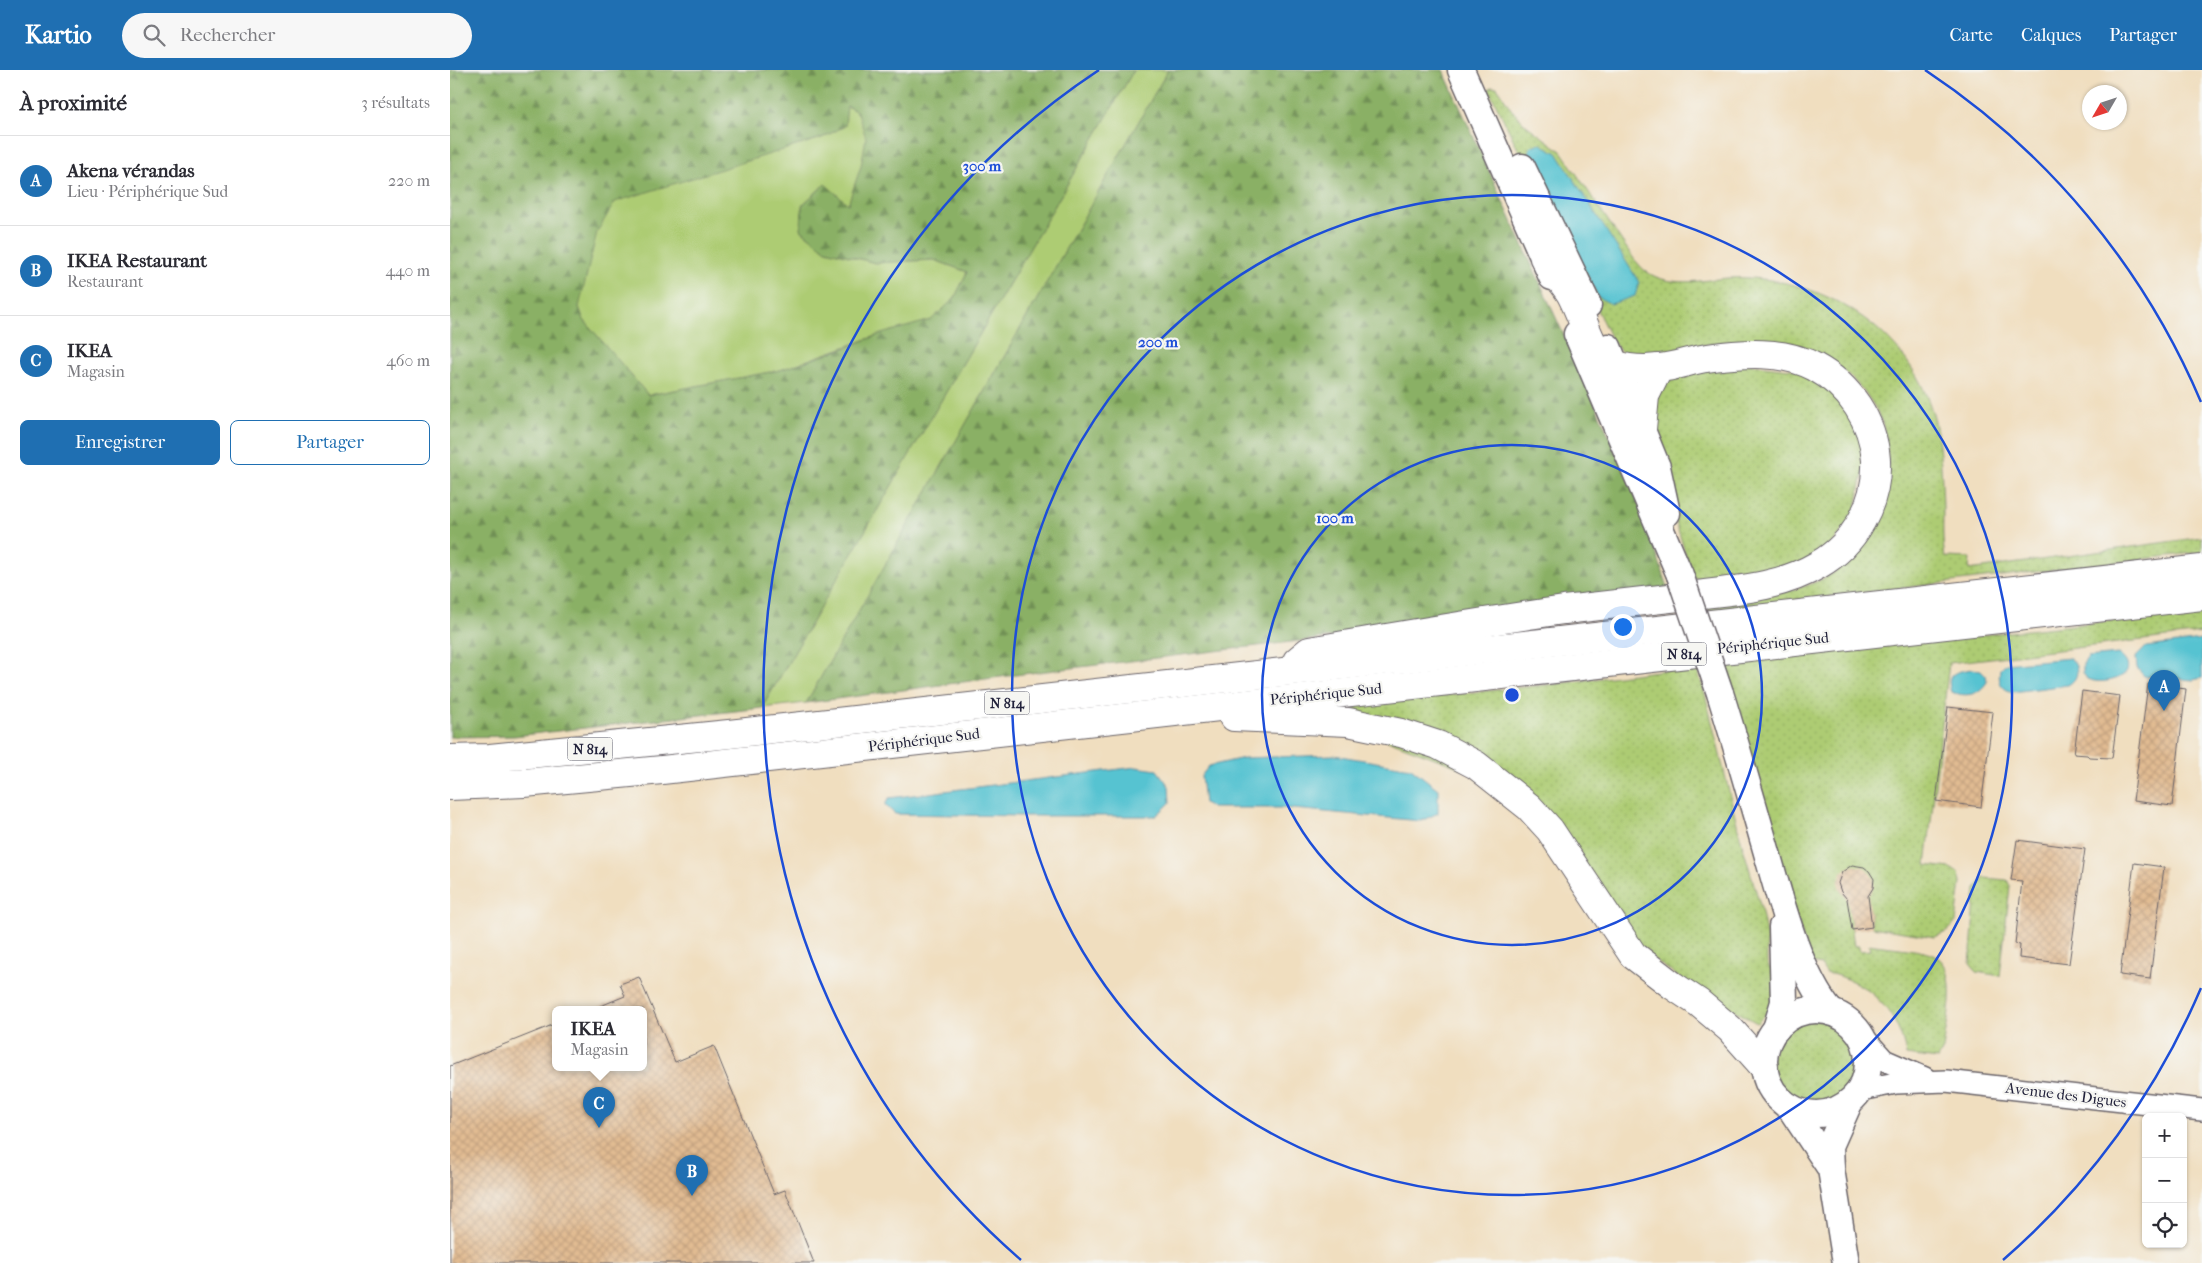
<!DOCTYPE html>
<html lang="fr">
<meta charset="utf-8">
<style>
:root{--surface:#fff;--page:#f7f7f7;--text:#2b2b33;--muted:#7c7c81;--line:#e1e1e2;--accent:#1f6fb2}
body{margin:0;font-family:"IM FELL French Canon",serif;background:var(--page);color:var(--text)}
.controls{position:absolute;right:15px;bottom:15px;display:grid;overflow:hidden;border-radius:8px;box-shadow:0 1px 4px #0004}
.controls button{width:45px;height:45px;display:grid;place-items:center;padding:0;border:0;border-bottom:1px solid var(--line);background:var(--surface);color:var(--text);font:25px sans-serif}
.compass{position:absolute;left:1632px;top:15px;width:45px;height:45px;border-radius:50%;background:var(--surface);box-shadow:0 1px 4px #0004;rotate:231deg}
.you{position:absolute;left:1172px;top:556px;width:18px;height:18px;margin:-12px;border:4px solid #fff;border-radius:50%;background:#1a73e8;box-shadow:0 0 0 8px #1a73e833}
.badge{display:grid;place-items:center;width:32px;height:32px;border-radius:50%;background:var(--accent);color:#fff;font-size:16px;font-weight:700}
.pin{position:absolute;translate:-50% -41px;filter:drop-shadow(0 1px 2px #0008)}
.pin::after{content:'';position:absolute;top:26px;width:18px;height:15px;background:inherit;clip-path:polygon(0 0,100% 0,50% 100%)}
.popup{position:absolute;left:102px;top:936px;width:95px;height:65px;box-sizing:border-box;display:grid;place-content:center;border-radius:8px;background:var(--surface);filter:drop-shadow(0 1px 4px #0005);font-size:16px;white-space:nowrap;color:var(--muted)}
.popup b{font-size:19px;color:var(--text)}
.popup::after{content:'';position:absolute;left:50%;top:100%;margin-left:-10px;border:10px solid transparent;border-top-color:var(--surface)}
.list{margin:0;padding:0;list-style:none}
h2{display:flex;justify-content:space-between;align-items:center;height:65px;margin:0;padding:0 20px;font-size:21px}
h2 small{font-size:16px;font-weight:400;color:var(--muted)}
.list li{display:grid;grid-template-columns:32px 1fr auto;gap:15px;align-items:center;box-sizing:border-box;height:90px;padding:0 20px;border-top:1px solid var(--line)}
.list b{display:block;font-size:19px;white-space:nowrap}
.list p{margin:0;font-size:16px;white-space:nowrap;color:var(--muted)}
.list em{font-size:16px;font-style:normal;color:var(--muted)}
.actions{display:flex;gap:10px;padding:15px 20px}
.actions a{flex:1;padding:11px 0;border:1px solid var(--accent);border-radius:8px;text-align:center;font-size:18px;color:var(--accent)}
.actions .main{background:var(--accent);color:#fff}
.icon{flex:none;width:28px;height:28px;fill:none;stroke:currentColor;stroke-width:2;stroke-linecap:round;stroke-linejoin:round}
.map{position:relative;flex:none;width:1752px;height:1193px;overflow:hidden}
header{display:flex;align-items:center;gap:30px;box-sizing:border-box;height:70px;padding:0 25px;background:var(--accent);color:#fff}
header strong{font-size:24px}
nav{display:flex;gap:28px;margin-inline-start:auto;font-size:18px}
.search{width:350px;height:45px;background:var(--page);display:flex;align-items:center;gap:12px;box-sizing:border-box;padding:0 18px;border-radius:28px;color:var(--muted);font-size:19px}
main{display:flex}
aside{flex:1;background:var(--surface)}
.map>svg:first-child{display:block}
.grass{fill:url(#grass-dots);stroke:#687757}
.forest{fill:url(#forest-firs);stroke:#566950;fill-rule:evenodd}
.park{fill:#adcc73;stroke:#687757}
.water{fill:#57c3d1;stroke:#3c7286}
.building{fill:url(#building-cross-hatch)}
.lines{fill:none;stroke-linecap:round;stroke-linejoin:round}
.minor-casing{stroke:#6a6469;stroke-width:24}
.major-casing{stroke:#6a6469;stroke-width:29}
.highway-casing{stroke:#6a6469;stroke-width:30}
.minor{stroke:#fff;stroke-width:21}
.major{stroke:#fff;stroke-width:26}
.highway{stroke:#fff;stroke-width:28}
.major-bridge-casing{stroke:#6a6469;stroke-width:29;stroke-linecap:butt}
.major-bridge{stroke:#fff;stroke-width:26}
.ring{fill:none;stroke:#1d4ed8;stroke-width:2.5}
.labels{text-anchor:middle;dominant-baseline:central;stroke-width:4.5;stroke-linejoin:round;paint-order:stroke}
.shield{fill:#f6f6f2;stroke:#626272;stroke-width:1}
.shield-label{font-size:14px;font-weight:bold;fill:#22223b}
.street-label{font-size:15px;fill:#22223b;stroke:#f6f6f2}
.centre{fill:#1d4ed8;stroke:#f6f6f2;stroke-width:2.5}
.ring-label{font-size:15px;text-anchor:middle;font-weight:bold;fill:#1d4ed8;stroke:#f6f6f2;stroke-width:4.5;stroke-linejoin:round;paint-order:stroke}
</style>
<header>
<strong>Kartio</strong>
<div class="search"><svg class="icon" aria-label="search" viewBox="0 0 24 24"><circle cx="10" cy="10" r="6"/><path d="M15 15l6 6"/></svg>Rechercher</div>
<nav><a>Carte</a><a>Calques</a><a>Partager</a></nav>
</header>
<main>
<aside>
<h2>À proximité<small>3 résultats</small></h2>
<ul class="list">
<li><span class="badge">A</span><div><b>Akena vérandas</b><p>Lieu · Périphérique Sud</p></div><em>220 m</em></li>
<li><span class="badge">B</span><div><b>IKEA Restaurant</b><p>Restaurant</p></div><em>440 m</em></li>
<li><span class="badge">C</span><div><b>IKEA</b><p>Magasin</p></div><em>460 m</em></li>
</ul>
<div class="actions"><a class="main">Enregistrer</a><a>Partager</a></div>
</aside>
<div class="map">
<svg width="1752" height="1193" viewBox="0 0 1752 1193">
<defs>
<pattern id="grass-dots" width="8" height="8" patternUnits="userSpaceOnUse" patternTransform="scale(1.25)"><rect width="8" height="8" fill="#adcc73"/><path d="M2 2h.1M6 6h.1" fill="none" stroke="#95af64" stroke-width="1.8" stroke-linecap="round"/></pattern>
<pattern id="forest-firs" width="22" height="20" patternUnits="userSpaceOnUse" patternTransform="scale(1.25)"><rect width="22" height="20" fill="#8ab065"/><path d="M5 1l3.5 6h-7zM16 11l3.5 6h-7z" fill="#708f54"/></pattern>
<pattern id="building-cross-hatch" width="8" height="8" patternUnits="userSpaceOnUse" patternTransform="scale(1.25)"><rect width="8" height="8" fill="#e1bb92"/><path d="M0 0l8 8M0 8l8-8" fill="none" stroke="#c1a07f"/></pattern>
</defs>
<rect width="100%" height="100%" fill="#f6f6f2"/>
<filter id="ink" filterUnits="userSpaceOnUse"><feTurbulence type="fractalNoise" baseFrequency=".02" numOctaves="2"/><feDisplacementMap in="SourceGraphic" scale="10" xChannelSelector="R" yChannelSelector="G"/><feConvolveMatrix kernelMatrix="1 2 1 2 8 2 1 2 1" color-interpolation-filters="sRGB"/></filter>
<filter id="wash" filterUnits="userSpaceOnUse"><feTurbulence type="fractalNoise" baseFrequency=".0096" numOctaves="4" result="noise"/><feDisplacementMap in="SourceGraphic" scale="20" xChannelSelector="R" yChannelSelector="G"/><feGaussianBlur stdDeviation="1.12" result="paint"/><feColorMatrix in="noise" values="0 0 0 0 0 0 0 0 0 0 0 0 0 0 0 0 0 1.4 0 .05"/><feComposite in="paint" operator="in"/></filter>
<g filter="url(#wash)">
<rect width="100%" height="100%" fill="#f0debf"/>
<g class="grass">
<path d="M1041 17H1047L1061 39 1076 55 1111 81 1184 189C1188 193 1192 199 1197 202 1220 218 1253 210 1278 208 1369 203 1463 260 1485 352 1491 379 1492 410 1493 438 1493 455 1492 470 1495 487L1520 488 1519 500 1752 467V482L1259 541 1258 537C1294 529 1355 523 1385 502 1391 498 1396 492 1402 487 1425 467 1438 433 1438 403 1438 383 1437 361 1428 343 1412 312 1379 284 1346 274 1326 268 1280 270 1259 274 1241 277 1197 293 1182 288 1166 283 1159 264 1152 250L1039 20Z"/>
<polygon points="1279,292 1348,300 1379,317 1406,347 1417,386 1404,446 1381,475 1346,498 1252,517 1241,502 1226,453 1220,411 1203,367 1208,324 1222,307"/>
<path d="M1752 541V563L1499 593 1476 795 1500 798 1509 803 1511 813 1506 852 1498 861 1485 867 1422 857 1420 842 1400 845 1404 876H1409L1410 881 1420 880 1419 874C1435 877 1471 879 1484 885 1512 899 1496 955 1493 980L1488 989 1456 985C1449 943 1419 910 1376 903L1371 895 1361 893 1312 738 1276 593Z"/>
<polygon points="1246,596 1255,624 1292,774 1311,838 1317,868 1317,893 1321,899 1328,901 1320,940 1307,953 1242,917 1187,877 1074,722 856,639 1106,614"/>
<polygon points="1534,808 1557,810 1560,816 1550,906 1527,902 1520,894 1526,818"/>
<circle cx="1366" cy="994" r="44"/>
</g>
<g class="forest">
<path d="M0 0H684L312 638 64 666 0 667ZM398 36 408 43 399 134 375 114 352 135 351 160 376 180 425 193 484 190 517 202 504 229 431 264 389 280 330 300 198 325 134 250 129 237 340 78 372 68 395 56Z"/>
<polygon points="718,0 993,0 1143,329 1191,440 1218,517 875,568 588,602 356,633"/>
</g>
<g class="park">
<polygon points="684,0 718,0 356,633 312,638"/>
<polygon points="397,36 408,43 416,68 411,96 398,134 375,114 352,135 351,160 376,180 425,193 484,190 517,202 504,229 481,250 431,264 330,300 198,325 134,250 129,237 147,162 165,132 372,68 395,56"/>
</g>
<g class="water">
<polygon points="1089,73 1107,83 1189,212 1185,226 1161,234 1148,227 1079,84 1080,77"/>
<polygon points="1752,570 1752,608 1743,610 1694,606 1687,598 1686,587 1696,577"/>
<path d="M1668 584C1696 604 1656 617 1637 609L1633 603V594L1638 587Z"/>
<path d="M1620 588C1630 597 1629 609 1618 615L1562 622C1550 618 1548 611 1550 599L1555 594Z"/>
<path d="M1522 599 1531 600 1536 605 1537 612C1528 626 1516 627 1501 622 1495 602 1506 602 1522 599Z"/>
<polygon points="884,685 961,698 988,719 988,743 971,751 833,738 762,738 754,733 751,706 759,696 794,688"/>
<polygon points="686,697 707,700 719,716 720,733 706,746 575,746 445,744 435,735 439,728"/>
</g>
<g id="blocks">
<g class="building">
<polygon points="1698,614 1736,619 1722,736 1683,731"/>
<polygon points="1632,621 1670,626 1662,688 1639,687 1637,685 1624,684"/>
<polygon points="1498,637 1543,642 1531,737 1486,731"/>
<polygon points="1567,770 1635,779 1619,894 1569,888 1570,875 1565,874 1572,811 1561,810"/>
<polygon points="1684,793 1714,797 1700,909 1670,905"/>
<polygon points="1402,795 1414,797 1419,801 1424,809 1423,818 1418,826 1422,857 1402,860 1397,829 1391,822 1388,813 1392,802"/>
<polygon points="189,907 225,992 264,976 324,1124 335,1120 364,1193 0,1193 0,996 105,954 105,997 193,997 193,939 143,939 175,926 170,914"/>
</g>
</g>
</g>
<g filter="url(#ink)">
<use href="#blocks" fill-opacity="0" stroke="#6a6469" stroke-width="1"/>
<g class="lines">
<defs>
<g id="minor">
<polyline points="1409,962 1434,990 1475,1008"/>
<polyline points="1411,1020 1446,1013 1496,1011 1752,1040"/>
</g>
<g id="major">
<polyline points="1011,0 1102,207"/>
<polyline points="1072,97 1138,235"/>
<polyline points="1127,264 1230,505"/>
<polyline points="1158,277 1207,397 1217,443"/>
<path d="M1270 623C1285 671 1299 720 1313 769 1328 820 1347 902 1381 942"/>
<circle cx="1366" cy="992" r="52"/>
<polyline points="1326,959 1334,932 1332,857"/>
<polyline points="1341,1039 1381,1099"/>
<polyline points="1396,1193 1381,1099 1380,1076 1399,1033"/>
</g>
<g id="highway">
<polyline points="1192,359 1195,326 1209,298"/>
<path d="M847 591 859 581C944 567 1029 552 1114 540 1158 535 1202 530 1246 525 1287 520 1331 517 1368 495 1405 474 1428 433 1426 390 1423 351 1400 316 1365 297 1333 280 1293 283 1257 288 1241 290 1225 297 1209 298 1193 300 1163 299 1151 287 1141 277 1129 238 1120 223 1112 211 1102 199 1094 188"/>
<polyline points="784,647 898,652 951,663 988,675 1026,695 1079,737 1100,760 1183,885 1222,915 1249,933 1280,959 1314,997"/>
<polyline points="0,689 40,688 279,664 1752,499"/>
<polyline points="0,716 74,713 212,700 1752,526"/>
</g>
</defs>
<use href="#minor" class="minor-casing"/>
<use href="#major" class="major-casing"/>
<use href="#highway" class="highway-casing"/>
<use href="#minor" class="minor"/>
<use href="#major" class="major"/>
<use href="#highway" class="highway"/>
<defs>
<polyline id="major-bridge" points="1230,505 1270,623"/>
</defs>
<use href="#major-bridge" class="major-bridge-casing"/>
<use href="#major-bridge" class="major-bridge"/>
</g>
</g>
<g class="ring">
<circle cx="1062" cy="625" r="250"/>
<circle cx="1062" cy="625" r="500"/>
<path d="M1751 918A749 749 0 0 1 1553 1190M571 1190A749 749 0 0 1 649 0M1475 0A749 749 0 0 1 1751 332"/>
</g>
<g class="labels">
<g class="shield">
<rect x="1211.5" y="572.5" width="45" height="23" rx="4"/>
<rect x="534.5" y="621.5" width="45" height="23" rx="4"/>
<rect x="117.5" y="667.5" width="45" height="23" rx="4"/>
</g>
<g class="shield-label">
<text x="1234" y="584">N 814</text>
<text x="557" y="633">N 814</text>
<text x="140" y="679">N 814</text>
</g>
<g class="street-label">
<text transform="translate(1323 573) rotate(-6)">Périphérique Sud</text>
<text transform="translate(876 624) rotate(-6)">Périphérique Sud</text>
<text transform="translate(474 670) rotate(-7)">Périphérique Sud</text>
<text transform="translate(1616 1025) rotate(7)">Avenue des Digues</text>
</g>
</g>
<circle cx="1062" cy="625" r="8" class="centre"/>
<g class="ring-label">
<text x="532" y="101">300 m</text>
<text x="708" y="277">200 m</text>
<text x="885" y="453">100 m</text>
</g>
</svg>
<div class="controls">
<button>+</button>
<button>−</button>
<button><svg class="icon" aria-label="locate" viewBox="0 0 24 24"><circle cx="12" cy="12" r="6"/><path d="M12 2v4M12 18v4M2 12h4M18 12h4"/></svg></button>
</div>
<svg class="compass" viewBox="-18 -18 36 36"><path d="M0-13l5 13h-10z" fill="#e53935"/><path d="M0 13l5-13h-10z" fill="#7c7c81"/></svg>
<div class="you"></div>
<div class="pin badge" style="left:1714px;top:641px">A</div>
<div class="pin badge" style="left:242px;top:1126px">B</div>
<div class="pin badge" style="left:149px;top:1058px">C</div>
<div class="popup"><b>IKEA</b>Magasin</div>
</div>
</main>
